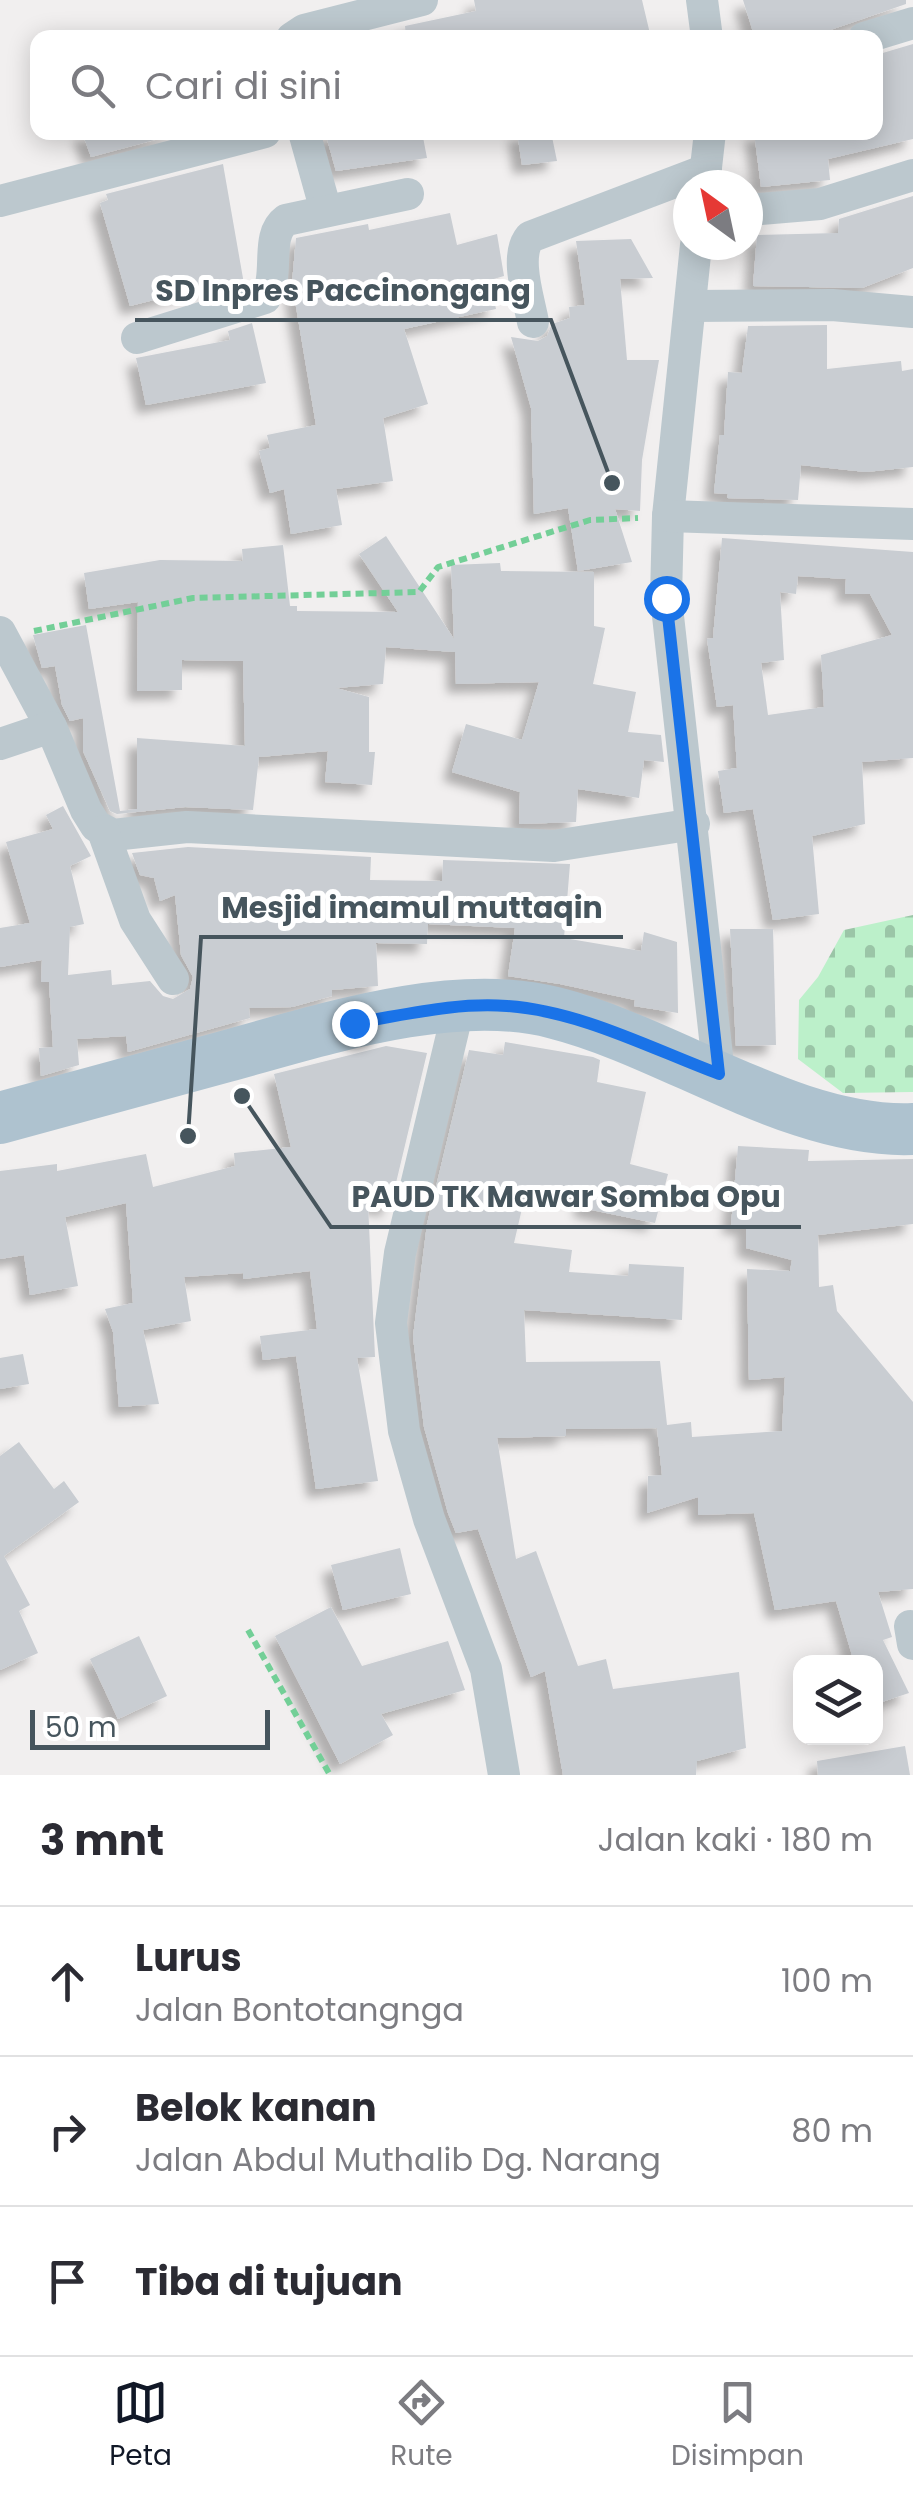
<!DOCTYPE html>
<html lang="id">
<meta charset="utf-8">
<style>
:root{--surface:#fff;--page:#f7f7f7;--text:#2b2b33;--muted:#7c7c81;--line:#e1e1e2;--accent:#111827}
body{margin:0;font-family:Poppins,sans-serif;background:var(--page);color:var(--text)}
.controls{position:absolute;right:30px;bottom:30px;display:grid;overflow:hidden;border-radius:20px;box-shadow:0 5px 25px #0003}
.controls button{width:90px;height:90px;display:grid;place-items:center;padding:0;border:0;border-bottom:2px solid var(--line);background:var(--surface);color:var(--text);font:50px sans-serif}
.compass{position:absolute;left:673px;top:170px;width:90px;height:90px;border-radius:50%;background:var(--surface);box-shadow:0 5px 25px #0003;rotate:327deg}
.scale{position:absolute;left:30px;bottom:25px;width:240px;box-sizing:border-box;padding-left:10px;border:5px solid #46555d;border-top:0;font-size:28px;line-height:35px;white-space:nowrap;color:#46555d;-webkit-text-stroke:8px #fff;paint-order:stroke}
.stop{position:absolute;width:30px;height:30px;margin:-22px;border:8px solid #1a73e8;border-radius:50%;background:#fff}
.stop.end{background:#1a73e8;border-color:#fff;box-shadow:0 2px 10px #0008}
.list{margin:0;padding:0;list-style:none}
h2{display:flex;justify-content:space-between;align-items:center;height:130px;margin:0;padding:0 40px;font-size:42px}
h2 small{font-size:32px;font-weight:400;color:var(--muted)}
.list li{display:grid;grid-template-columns:65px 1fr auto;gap:30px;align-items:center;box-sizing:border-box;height:150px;padding:0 40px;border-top:2px solid var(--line)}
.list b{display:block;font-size:38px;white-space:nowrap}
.list p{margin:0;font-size:32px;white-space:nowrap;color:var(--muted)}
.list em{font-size:32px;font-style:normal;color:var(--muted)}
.icon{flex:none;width:55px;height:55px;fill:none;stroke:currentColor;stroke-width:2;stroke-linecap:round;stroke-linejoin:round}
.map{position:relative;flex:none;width:913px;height:1775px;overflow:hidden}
.search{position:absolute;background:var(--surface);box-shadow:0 5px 25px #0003;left:30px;right:30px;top:30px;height:110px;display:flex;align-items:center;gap:25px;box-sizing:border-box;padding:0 35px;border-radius:20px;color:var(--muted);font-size:38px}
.sheet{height:580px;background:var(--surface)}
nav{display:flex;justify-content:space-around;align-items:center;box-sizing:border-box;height:140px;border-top:2px solid var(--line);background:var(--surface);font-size:28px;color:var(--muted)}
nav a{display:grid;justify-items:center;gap:5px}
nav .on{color:var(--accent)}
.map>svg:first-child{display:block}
.cemetery{fill:url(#cemetery-stones)}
.building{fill:#c9cdd2;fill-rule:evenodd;filter:url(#shadow)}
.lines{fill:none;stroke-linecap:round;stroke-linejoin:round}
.path{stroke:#73cf97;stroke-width:6;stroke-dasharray:8 5;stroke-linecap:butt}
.street{stroke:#bcc8ce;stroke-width:32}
.primary{stroke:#aec2cf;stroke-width:52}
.route{stroke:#1a73e8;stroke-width:12}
.leader{fill:none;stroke:#46555d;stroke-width:4}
.callout-dot{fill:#46555d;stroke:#fff;stroke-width:4}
.callout-label{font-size:30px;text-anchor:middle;font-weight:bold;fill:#46555d;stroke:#fff;stroke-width:10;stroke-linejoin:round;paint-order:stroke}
</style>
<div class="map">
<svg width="913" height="1775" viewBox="0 0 913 1775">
<defs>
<pattern id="cemetery-stones" width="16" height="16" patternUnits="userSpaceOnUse" patternTransform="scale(2.5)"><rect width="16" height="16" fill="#bcf0ca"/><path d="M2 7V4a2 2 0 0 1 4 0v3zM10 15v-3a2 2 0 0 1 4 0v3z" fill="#9bc5a7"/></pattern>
<filter id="shadow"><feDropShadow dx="-9" dy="9" stdDeviation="5" flood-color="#0004"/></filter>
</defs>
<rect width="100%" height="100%" fill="#f1efef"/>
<polygon class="cemetery" points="913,915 913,1092 843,1093 798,1059 799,1000 818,977 844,930"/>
<g class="building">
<polygon points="474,0 642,0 651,38 406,38 405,26 476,11"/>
<polygon points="743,0 906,0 906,4 807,38 755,38"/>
<polygon points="913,44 913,139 828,159 830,180 761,187 754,132 876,132 876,55"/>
<polygon points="82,132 184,132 91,157"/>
<polygon points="325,132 422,132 427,158 336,171"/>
<polygon points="517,132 551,132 557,161 522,165"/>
<polygon points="223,164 244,284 218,292 217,284 130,306 100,203 108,200 106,194"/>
<polygon points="913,196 913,268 862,288 753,286 757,235 838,233 839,219"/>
<polygon points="450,213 457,245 497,234 504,276 490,280 496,309 404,329 428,404 383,418 393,481 336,489 342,525 291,534 284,489 270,493 259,451 270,448 267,435 316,425 292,283 296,238 368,224 369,230"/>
<polygon points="631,239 653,278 620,279 627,360 659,360 642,460 640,511 615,509 632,562 578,571 568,508 534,514 531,408 511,337 538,341 547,336 552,324 570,318 569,307 585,305 576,241"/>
<polygon points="252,323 266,383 146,405 136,358 230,340 228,331"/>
<polygon points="827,325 827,369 901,361 902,371 913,369 913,467 866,472 801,465 798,500 727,498 728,494 714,493 720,435 724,435 728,372 742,373 748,326"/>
<polygon points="386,536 454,639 451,565 500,563 501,571 594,572 594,626 605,628 593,684 636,692 628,732 661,735 664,762 644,760 639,798 578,789 576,822 519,824 520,792 452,772 466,724 522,740 539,682 456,684 455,652 386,647 383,684 336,688 369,697 369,752 375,752 372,785 325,782 328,751 259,757 253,810 185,807 117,814 110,811 83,751 83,718 70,721 62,705 55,666 42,668 33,635 86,625 120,811 137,809 137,738 245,746 243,661 182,660 182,690 137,691 138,602 89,609 84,573 160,560 243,561 242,549 283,545 290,606 297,606 297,611 398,612 359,554"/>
<path d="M722 538 913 552V758L862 762 865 824 812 836 819 914 773 920 753 809 724 813 718 771 737 768 733 705 717 707 707 639 713 638ZM798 576 846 579 845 594H870L892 635 821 655 824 707 768 715 761 663 784 660 780 592 796 594Z"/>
<polygon points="63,806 91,856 70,866 84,924 70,927 68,975 111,970 112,985 150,981 163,996 173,999 190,989 193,977 181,955 175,895 160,901 154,878 140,875 132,853 188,847 371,857 370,880 442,881 443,860 570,864 564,938 641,951 644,932 677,942 678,1013 634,1006 635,1000 560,984 508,976 515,928 428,924 427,944 376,943 378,986 332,990 332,996 292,1007 249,1008 250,1018 128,1052 126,1036 77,1039 79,1065 41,1076 39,1048 53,1047 49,982 41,982 42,960 0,967 0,928 30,923 6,842 53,829 46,815"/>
<polygon points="730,929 773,929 776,1045 736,1046"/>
<polygon points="505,1042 593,1057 600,1060 597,1082 646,1092 630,1164 668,1174 655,1223 582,1208 585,1191 527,1187 514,1243 572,1250 569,1272 628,1276 629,1264 684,1267 682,1320 524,1310 526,1362 660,1361 667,1425 691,1422 692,1437 782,1431 785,1377 749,1380 747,1269 790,1271 792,1260 746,1248 746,1226 731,1225 738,1146 809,1150 808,1161 913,1159 913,1224 818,1235 819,1287 833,1285 837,1311 913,1402 913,1589 878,1592 892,1637 883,1640 909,1693 876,1704 876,1662 854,1662 836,1601 775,1610 754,1513 698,1515 698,1497 647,1513 648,1476 662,1475 657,1428 566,1429 566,1436 497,1438 516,1559 536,1551 578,1666 606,1659 613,1689 739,1672 746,1748 697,1761 696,1775 563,1775 545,1671 531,1677 478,1529 456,1533 448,1513 424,1427 413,1337 427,1224 469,1050 503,1055"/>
<polygon points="386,1046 427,1053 390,1208 368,1203 375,1357 357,1358 378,1481 316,1489 296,1356 263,1360 260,1336 317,1329 310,1271 243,1279 243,1273 184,1277 191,1321 143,1330 159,1404 119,1407 113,1332 105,1309 133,1303 126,1203 65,1217 78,1286 30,1295 24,1255 0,1259 0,1171 57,1164 57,1171 146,1154 153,1187 235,1166 234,1153 291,1147 274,1074"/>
<polygon points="23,1354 29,1384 0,1389 0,1358"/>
<polygon points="19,1442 54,1489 64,1481 79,1502 4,1556 30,1605 19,1611 38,1653 0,1670 0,1456"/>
<polygon points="400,1548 411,1594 343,1610 331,1565"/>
<polygon points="331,1607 362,1666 448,1641 465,1690 381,1714 393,1735 340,1764 275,1636"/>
<polygon points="139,1636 167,1696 118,1719 90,1659"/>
<polygon points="905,1746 910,1775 818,1775 817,1761"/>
</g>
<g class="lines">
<g class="path">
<polyline points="34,631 193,598 419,592 438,567 590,520 638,518"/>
<polyline points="248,1630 330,1775"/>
</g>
<g class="street">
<polyline points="702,0 707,38"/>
<polyline points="292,38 304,30 422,0"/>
<polyline points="864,38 913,23"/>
<polyline points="304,132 326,211"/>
<polyline points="704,185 710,132"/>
<polyline points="0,201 265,132"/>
<polyline points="748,210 820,204 913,175"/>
<polyline points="696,245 668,516 666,598 719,1074"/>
<polyline points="690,306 832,305 913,312"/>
<path d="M533 322C529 299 514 256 530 237L706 170"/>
<path d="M137 338 265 298C281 276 264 236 286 220L408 194"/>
<polyline points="668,516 913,524"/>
<polyline points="0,632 51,727 86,810 96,826 113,835 187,827 554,846 694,824"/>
<polyline points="0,744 51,727"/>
<polyline points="103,831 135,920 173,979"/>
<polyline points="459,1006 400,1253 391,1323 404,1431 429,1519 486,1669 504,1775"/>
<polyline points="910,1626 913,1644"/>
</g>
<path class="primary" d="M0 1118C73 1098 146 1078 220 1058 319 1031 452 986 555 1013 670 1042 794 1134 913 1129"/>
</g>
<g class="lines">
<path class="route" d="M354 1023C405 1015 456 1002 507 1006 580 1011 652 1049 719 1074L666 598"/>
</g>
<path class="leader" d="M612 483L551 320H135M188 1136L201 937H623M242 1096L331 1227H801"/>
<g class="callout-dot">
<circle cx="612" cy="483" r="10"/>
<circle cx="188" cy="1136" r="10"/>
<circle cx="242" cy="1096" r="10"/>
</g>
<g class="callout-label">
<text x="343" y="301">SD Inpres Paccinongang</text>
<text x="412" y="918">Mesjid imamul muttaqin</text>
<text x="566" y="1207">PAUD TK Mawar Somba Opu</text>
</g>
</svg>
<div class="controls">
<button><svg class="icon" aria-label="layers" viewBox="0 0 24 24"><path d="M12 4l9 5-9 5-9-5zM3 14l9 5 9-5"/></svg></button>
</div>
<svg class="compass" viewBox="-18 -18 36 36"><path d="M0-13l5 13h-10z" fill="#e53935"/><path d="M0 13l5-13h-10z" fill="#7c7c81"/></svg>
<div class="scale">50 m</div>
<div class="stop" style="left:666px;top:598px"></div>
<div class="stop end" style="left:354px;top:1023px"></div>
<div class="search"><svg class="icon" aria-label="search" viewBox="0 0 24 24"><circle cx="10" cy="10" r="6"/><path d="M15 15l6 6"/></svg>Cari di sini</div>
</div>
<section class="sheet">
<h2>3 mnt<small>Jalan kaki · 180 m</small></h2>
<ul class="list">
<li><svg class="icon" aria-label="ahead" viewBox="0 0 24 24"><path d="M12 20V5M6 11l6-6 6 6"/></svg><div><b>Lurus</b><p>Jalan Bontotangnga</p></div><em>100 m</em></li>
<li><svg class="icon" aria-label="right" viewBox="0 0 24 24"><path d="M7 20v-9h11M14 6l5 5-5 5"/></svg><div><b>Belok kanan</b><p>Jalan Abdul Muthalib Dg. Narang</p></div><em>80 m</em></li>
<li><svg class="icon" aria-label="arrive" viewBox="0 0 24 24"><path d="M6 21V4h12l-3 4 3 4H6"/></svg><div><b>Tiba di tujuan</b></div></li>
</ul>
</section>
<nav>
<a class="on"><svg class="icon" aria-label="map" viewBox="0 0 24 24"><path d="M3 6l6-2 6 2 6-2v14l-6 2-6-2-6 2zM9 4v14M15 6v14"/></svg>Peta</a>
<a><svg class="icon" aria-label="directions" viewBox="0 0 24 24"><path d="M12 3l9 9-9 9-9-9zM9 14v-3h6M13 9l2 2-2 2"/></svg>Rute</a>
<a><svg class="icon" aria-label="saved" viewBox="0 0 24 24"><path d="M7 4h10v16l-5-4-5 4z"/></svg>Disimpan</a>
</nav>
